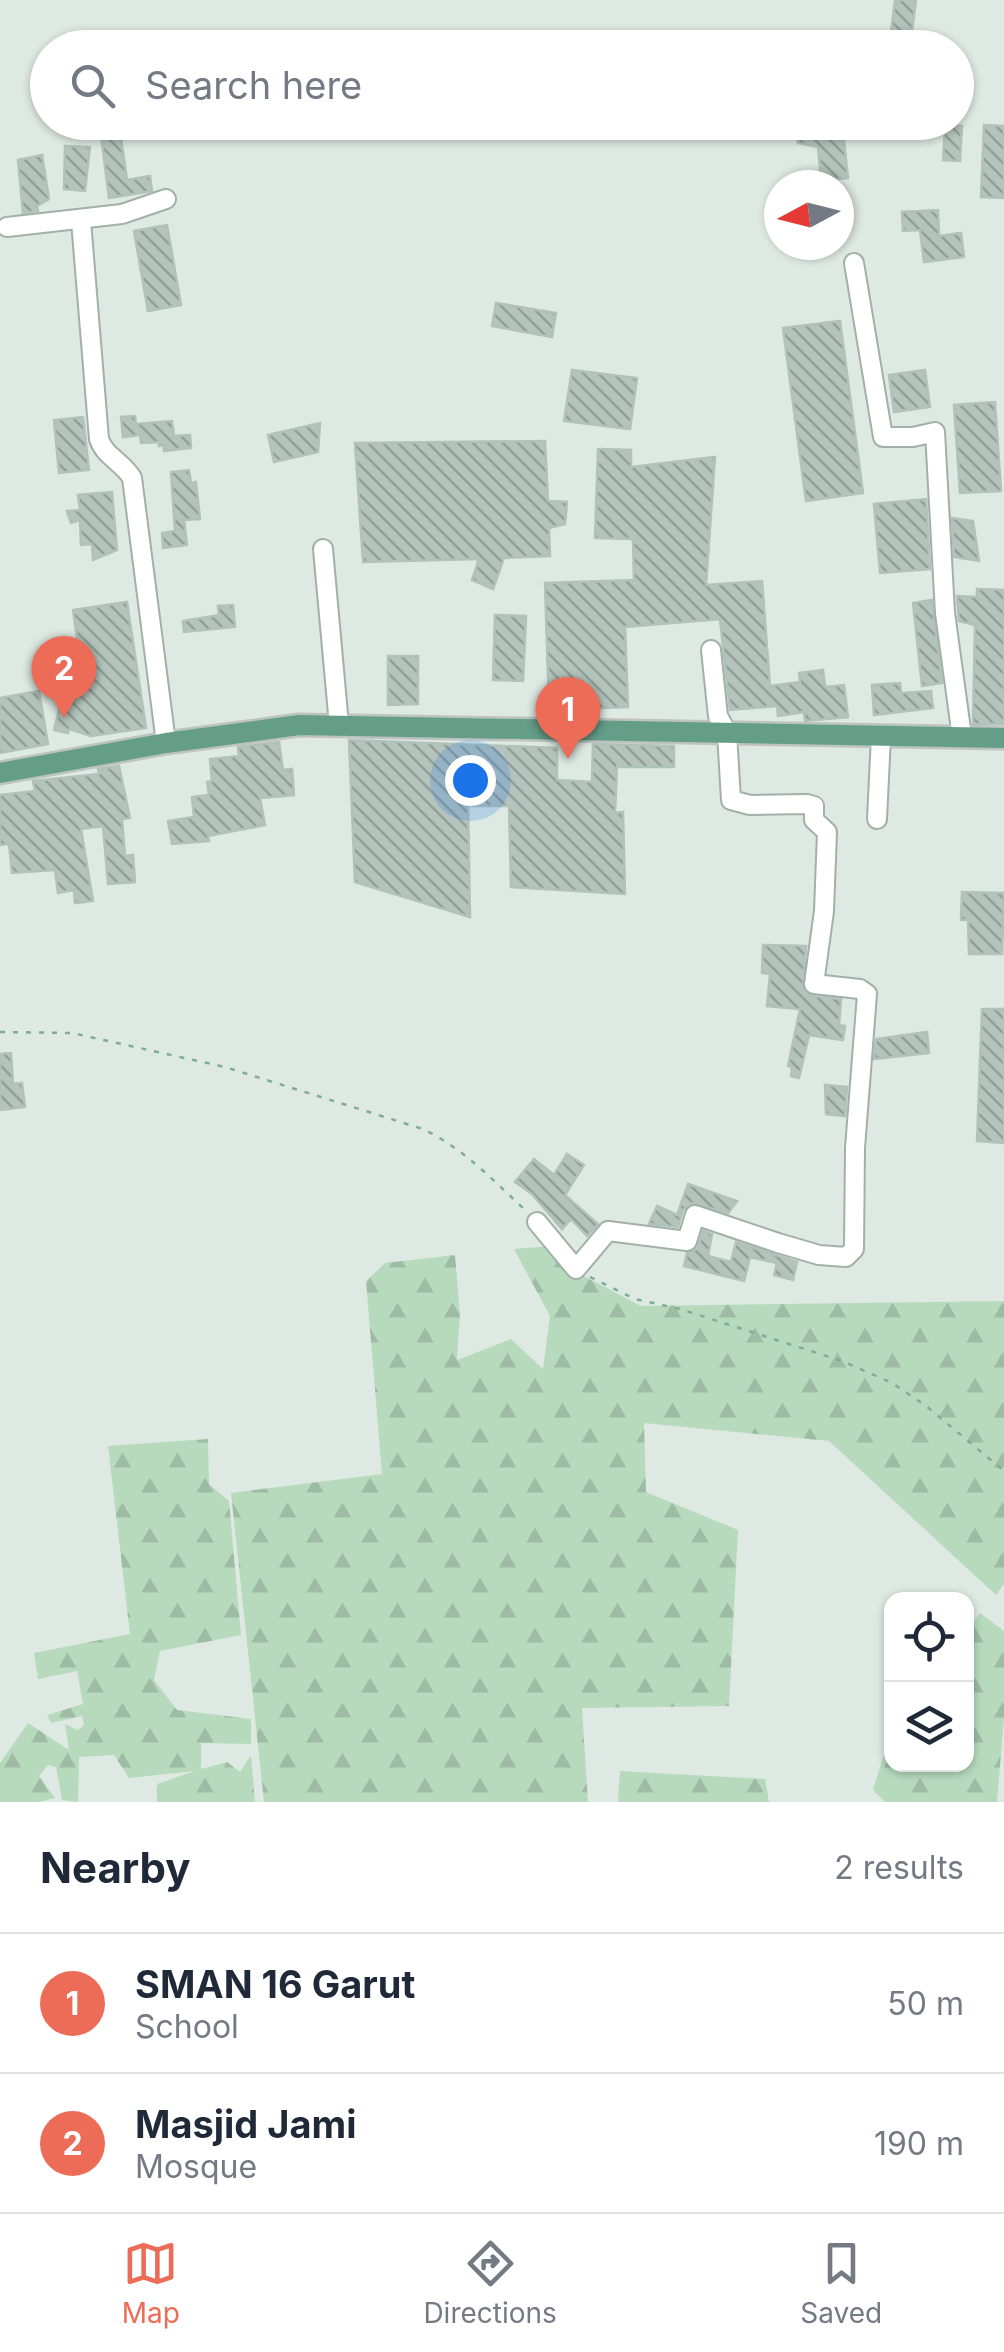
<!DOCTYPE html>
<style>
:root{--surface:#fff;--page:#f6f6f7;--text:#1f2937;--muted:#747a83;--line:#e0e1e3;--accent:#ed6c58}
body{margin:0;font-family:Inter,sans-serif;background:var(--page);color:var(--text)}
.controls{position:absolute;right:30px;bottom:30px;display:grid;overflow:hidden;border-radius:20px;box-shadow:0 2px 8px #0004}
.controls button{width:90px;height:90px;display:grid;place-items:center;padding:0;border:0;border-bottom:2px solid var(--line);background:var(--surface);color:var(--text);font:50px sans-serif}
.compass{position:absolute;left:764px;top:170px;width:90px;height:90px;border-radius:50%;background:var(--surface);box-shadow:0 2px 8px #0004;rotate:263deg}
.you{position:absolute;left:470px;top:780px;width:35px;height:35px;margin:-25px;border:8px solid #fff;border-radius:50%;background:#1a73e8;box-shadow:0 0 0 15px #1a73e833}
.badge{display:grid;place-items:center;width:65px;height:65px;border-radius:50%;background:var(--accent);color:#fff;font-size:32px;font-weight:700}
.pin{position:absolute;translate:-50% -82px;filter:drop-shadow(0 2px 5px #0008)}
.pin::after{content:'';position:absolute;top:52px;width:35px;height:30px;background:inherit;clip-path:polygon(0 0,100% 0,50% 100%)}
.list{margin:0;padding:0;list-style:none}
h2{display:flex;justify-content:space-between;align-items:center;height:130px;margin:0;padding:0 40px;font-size:42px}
h2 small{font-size:32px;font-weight:400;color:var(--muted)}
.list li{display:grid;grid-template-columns:65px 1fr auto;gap:30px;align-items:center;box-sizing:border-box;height:140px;padding:0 40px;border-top:2px solid var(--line)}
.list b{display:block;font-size:38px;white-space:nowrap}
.list p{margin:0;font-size:32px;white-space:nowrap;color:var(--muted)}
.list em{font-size:32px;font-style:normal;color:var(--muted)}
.icon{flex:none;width:55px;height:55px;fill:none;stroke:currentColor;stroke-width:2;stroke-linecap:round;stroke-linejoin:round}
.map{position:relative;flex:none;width:1004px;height:1802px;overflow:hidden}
.search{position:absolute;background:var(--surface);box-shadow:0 2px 8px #0004;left:30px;right:30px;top:30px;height:110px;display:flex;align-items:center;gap:25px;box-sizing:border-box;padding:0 35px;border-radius:55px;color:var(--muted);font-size:38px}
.sheet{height:410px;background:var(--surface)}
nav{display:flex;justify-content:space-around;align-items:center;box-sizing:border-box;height:140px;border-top:2px solid var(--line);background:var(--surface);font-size:28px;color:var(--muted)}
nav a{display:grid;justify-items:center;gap:5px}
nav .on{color:var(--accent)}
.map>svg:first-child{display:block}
.forest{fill:url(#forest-firs)}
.building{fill:url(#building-back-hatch);stroke:#b1c2b9;stroke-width:2.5}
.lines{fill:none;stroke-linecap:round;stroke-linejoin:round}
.minor-casing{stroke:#a1b0a9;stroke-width:22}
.major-casing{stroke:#bcc3c1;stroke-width:25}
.path{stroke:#7fac99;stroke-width:2.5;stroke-dasharray:5 8;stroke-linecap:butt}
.minor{stroke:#fff;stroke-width:18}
.major{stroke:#649e88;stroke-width:20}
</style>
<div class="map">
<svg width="1004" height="1802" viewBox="0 0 1004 1802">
<defs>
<pattern id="forest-firs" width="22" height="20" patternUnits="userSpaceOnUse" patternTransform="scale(2.5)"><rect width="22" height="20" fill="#b7dabd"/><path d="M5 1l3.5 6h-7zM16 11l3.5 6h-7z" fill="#9dbca3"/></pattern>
<pattern id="building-back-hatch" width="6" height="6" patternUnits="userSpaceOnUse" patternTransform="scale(2.5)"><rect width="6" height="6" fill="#b4c4bc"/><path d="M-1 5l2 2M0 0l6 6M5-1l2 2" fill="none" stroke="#92a099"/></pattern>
</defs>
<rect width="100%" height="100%" fill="#dee9e3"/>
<g class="forest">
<polygon points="551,1246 578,1273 641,1306 1004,1301 1004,1584 996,1595 829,1441 644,1423 646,1492 738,1530 729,1706 582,1708 588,1802 264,1802 231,1493 382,1474 366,1281 385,1263 455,1255 460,1314 457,1360 511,1339 543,1369 550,1316 514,1249"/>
<polygon points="208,1439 209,1484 229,1501 241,1635 160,1651 154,1680 177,1710 251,1719 251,1744 201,1743 201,1769 227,1762 240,1772 251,1755 255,1802 157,1802 157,1784 195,1771 129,1778 114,1755 79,1757 78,1802 62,1800 56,1767 48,1765 39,1776 55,1798 38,1802 0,1802 0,1763 28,1723 69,1750 65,1724 78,1730 84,1725 82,1716 51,1723 47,1715 83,1704 77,1671 38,1679 34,1653 130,1634 108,1446"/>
<polygon points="980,1613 1004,1631 1004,1718 997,1802 885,1802 873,1790 891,1731 892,1764 966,1764 967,1631"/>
<polygon points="620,1771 765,1779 769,1802 618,1802"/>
</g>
<g class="building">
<polygon points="895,0 916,0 910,48 889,48"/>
<polygon points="842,122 848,178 821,180 818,147 798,143 796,125"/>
<polygon points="119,124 127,180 150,176 152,191 109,198 100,127"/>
<polygon points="945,125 962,126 960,161 943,160"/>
<polygon points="984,125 1004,126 1004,198 981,197"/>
<polygon points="65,146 90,147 85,191 64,189"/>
<polygon points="42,155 49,199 37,206 38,211 23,213 18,160"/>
<polygon points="938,210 939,236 961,233 964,257 924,262 920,230 903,231 902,212"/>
<polygon points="167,225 181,305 148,311 134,231"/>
<polygon points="496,303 556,313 552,337 492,326"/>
<polygon points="840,321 863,493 806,501 783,328"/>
<polygon points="572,370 637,378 630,429 564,421"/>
<polygon points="925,370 930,407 894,412 889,375"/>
<polygon points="995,402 1001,491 960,493 954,405"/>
<polygon points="135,416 136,424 172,421 174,436 190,435 191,448 164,451 164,445 159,446 159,442 141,443 140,435 123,437 121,417"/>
<polygon points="83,417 89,470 59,473 54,420"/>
<polygon points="320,423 318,452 274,462 268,435"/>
<polygon points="545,441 548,501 567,502 565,524 549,528 550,556 504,558 493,589 472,580 479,559 363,562 355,443"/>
<polygon points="598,449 631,450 631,467 715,457 706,585 762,581 770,686 800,682 799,673 823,670 825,687 844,685 848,717 805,721 804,712 778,716 777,706 730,710 720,619 625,627 628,707 549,710 545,583 634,580 633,539 595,538"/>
<polygon points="189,470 191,483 196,482 200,519 184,520 187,545 163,548 162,533 175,531 171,472"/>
<polygon points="112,492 117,550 93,560 92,544 81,545 80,520 71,523 67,511 80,510 78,495"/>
<polygon points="926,499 930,569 880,573 874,504"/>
<polygon points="952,518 973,521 979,561 954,557"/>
<polygon points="977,589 1004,590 1004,724 973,724 975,625 959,621 957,596 977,597"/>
<polygon points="932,600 942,683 922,686 913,603"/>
<polygon points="127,602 146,728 91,736 69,729 68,733 54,730 64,690 85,696 73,610"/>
<polygon points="233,605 235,627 184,632 183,621 219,615 218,606"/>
<polygon points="495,615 526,616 523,681 493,680"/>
<polygon points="388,656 418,656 418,704 388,705"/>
<polygon points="900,683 901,693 931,691 933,708 874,715 872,685"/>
<polygon points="39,691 48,744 0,753 0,698"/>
<polygon points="349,740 557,748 557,780 592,782 593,744 674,746 674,767 617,767 615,813 623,812 625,894 511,887 509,806 468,806 470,917 355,882"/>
<polygon points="279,742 283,770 292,769 294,795 260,798 265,825 208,836 209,841 172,844 168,821 194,817 192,797 209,795 207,782 212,781 210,759 239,756 238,747"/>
<polygon points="119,766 130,818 122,819 125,856 133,855 135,882 108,884 103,826 81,829 93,901 75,903 74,890 58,893 55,870 12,873 9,844 0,845 0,795 35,791 33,781 99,774 98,769"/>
<polygon points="962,892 1004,893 1002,954 969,954 968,920 961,920"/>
<polygon points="763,945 806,946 803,990 812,996 841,999 839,1025 845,1026 843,1040 809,1035 799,1078 791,1076 792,1067 788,1066 800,1009 767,1006 770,974 762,973"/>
<polygon points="982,1009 1004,1009 1004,1143 977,1141"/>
<polygon points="927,1032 929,1053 874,1059 876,1039"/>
<polygon points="11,1053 13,1084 22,1083 25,1107 0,1110 0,1054"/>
<polygon points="825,1085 847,1087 845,1116 826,1114"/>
<polygon points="567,1154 584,1165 565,1195 598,1224 587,1236 571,1219 562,1229 532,1194 515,1182 534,1159 554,1175"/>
<polygon points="688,1184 737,1201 728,1213 692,1203 683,1210 678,1227 649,1224 657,1206 677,1215"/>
<polygon points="703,1231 712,1234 708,1256 731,1262 736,1242 797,1262 793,1280 774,1275 777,1263 750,1257 744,1281 684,1266 687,1253 697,1249"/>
</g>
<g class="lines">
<defs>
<g id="minor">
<path d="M81 221 99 439C105 457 123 462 132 478L166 743"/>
<polyline points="7,227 122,214 166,199"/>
<polyline points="854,263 883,437 913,437 935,432 945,613 962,737"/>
<polyline points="323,549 339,725"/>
<polyline points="877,819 881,736"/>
<polyline points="537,1222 576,1269 608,1231 687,1241 695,1215 778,1243 819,1255 846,1257 854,1249 855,1148 867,994 860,989 814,984 824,911 827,832 814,820 814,806 807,804 750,805 731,800 727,733 718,716 711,650"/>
</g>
<polyline id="major" points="0,773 166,743 299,725 1004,738"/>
</defs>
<use href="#minor" class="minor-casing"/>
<use href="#major" class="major-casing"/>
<g class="path">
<path d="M0 1032 72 1033 225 1067 423 1129C464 1149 493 1180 526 1211"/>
<polyline points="590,1277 635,1299 680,1309 842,1361 892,1383 925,1405 1004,1471"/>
</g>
<use href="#minor" class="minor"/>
<use href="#major" class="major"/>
</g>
</svg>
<div class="controls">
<button><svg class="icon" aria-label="locate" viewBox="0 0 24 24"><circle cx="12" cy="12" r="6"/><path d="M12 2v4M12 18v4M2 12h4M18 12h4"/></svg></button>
<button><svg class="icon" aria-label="layers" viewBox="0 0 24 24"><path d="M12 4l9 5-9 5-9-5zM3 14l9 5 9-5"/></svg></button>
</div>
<svg class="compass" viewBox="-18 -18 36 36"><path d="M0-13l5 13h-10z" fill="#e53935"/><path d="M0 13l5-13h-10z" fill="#747a83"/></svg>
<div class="you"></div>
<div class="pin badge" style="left:568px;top:759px">1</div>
<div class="pin badge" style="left:64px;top:718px">2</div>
<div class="search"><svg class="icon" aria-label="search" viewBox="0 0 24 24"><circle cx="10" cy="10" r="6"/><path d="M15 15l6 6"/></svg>Search here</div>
</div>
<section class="sheet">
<h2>Nearby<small>2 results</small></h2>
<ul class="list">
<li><span class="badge">1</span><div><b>SMAN 16 Garut</b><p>School</p></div><em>50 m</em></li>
<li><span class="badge">2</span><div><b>Masjid Jami</b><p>Mosque</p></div><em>190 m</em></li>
</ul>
</section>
<nav>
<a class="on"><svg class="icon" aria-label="map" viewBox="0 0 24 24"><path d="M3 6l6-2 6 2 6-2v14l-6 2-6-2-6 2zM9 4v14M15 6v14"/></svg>Map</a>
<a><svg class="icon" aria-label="directions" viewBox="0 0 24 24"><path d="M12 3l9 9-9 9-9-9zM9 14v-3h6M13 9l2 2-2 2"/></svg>Directions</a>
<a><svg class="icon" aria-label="saved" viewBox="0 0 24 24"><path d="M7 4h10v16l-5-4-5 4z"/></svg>Saved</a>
</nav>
